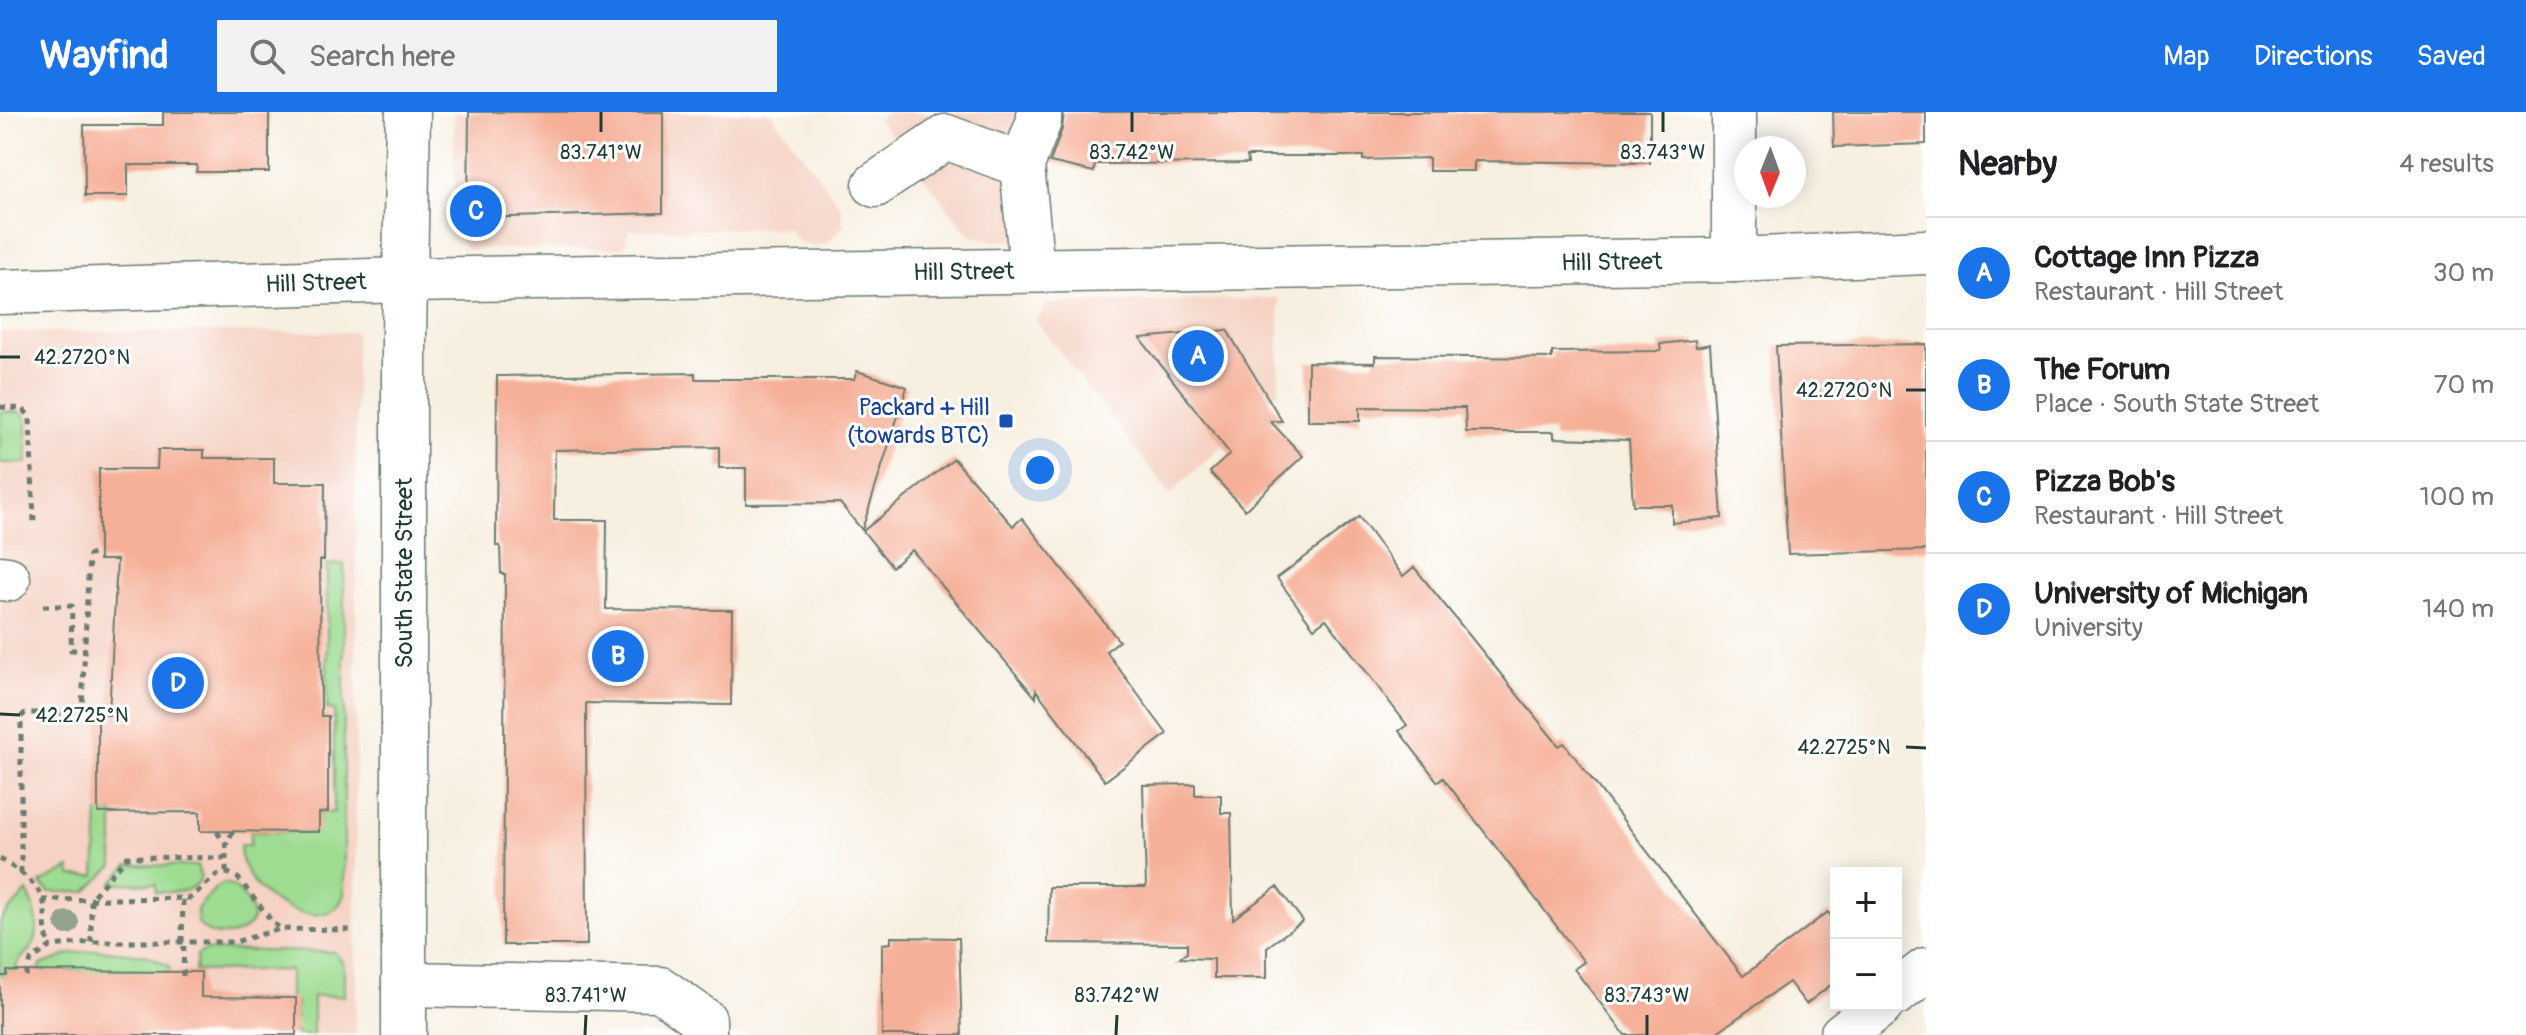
<!DOCTYPE html>
<meta charset="utf-8">
<style>
:root{--surface:#fff;--page:#f2f2f2;--text:#202124;--muted:#757577;--line:#e0e0e0;--accent:#1a73e8}
body{margin:0;font-family:Pangolin,sans-serif;background:var(--page);color:var(--text)}
.controls{position:absolute;right:24px;bottom:24px;display:grid;overflow:hidden;border-radius:0px;box-shadow:0 4px 20px #0003}
.controls button{width:72px;height:72px;display:grid;place-items:center;padding:0;border:0;border-bottom:2px solid var(--line);background:var(--surface);color:var(--text);font:40px sans-serif}
.compass{position:absolute;left:1734px;top:24px;width:72px;height:72px;border-radius:50%;background:var(--surface);box-shadow:0 4px 20px #0003;rotate:181deg}
.you{position:absolute;left:1040px;top:358px;width:28px;height:28px;margin:-20px;border:6px solid #fff;border-radius:50%;background:#1a73e8;box-shadow:0 0 0 12px #1a73e833}
.badge{display:grid;place-items:center;width:52px;height:52px;border-radius:50%;background:var(--accent);color:#fff;font-size:26px;font-weight:700}
.pin{position:absolute;translate:-50% -50%;border:4px solid #fff;box-shadow:0 2px 8px #0006}
.list{margin:0;padding:0;list-style:none}
h2{display:flex;justify-content:space-between;align-items:center;height:104px;margin:0;padding:0 32px;font-size:34px}
h2 small{font-size:26px;font-weight:400;color:var(--muted)}
.list li{display:grid;grid-template-columns:52px 1fr auto;gap:24px;align-items:center;box-sizing:border-box;height:112px;padding:0 32px;border-top:2px solid var(--line)}
.list b{display:block;font-size:30px;white-space:nowrap}
.list p{margin:0;font-size:26px;white-space:nowrap;color:var(--muted)}
.list em{font-size:26px;font-style:normal;color:var(--muted)}
.icon{flex:none;width:44px;height:44px;fill:none;stroke:currentColor;stroke-width:2;stroke-linecap:round;stroke-linejoin:round}
.map{position:relative;flex:none;width:1926px;height:923px;overflow:hidden}
header{display:flex;align-items:center;gap:48px;box-sizing:border-box;height:112px;padding:0 40px;background:var(--accent);color:#fff}
header strong{font-size:38px}
nav{display:flex;gap:44px;margin-inline-start:auto;font-size:28px}
.search{width:560px;height:72px;background:var(--page);display:flex;align-items:center;gap:20px;box-sizing:border-box;padding:0 28px;border-radius:0px;color:var(--muted);font-size:30px}
main{display:flex}
aside{flex:1;background:var(--surface)}
.map>svg:first-child{display:block}
.built{fill:#f5d2c3}
.green{fill:#9edc91;stroke:#5e8c62;stroke-width:2}
.building{fill:#f6b098}
.lines{fill:none;stroke-linecap:round;stroke-linejoin:round}
.minor-casing{stroke:#6b7b70;stroke-width:47}
.major-casing{stroke:#6b7b70;stroke-width:47}
.path{stroke:#6b7b70;stroke-width:5;stroke-dasharray:6 6;stroke-linecap:butt}
.minor{stroke:#fff;stroke-width:44}
.major{stroke:#fff;stroke-width:44}
.tree{fill:#92a38e}
.ticks{fill:none;stroke:#1f3d34;stroke-width:3}
.transit-dot{fill:#1a4fb4;stroke:#fff;stroke-width:3}
.labels{text-anchor:middle;dominant-baseline:central;stroke-width:6;stroke-linejoin:round;paint-order:stroke}
.street-label{font-size:24px;fill:#1f3d34;stroke:#fff}
.transit-label{font-size:24px;fill:#164399;stroke:#fff;text-anchor:end}
.ticks-label{font-size:20px;text-anchor:middle;fill:#1f3d34;stroke:#fff;stroke-width:6;stroke-linejoin:round;paint-order:stroke}
</style>
<header>
<strong>Wayfind</strong>
<div class="search"><svg class="icon" aria-label="search" viewBox="0 0 24 24"><circle cx="10" cy="10" r="6"/><path d="M15 15l6 6"/></svg>Search here</div>
<nav><a>Map</a><a>Directions</a><a>Saved</a></nav>
</header>
<main>
<div class="map">
<svg width="1926" height="923" viewBox="0 0 1926 923">
<rect width="100%" height="100%" fill="#fff"/>
<filter id="ink" filterUnits="userSpaceOnUse"><feTurbulence type="fractalNoise" baseFrequency=".0125" numOctaves="2"/><feDisplacementMap in="SourceGraphic" scale="16" xChannelSelector="R" yChannelSelector="G"/><feConvolveMatrix kernelMatrix="1 2 1 2 8 2 1 2 1" color-interpolation-filters="sRGB"/></filter>
<filter id="wash" filterUnits="userSpaceOnUse"><feTurbulence type="fractalNoise" baseFrequency=".006" numOctaves="4" result="noise"/><feDisplacementMap in="SourceGraphic" scale="32" xChannelSelector="R" yChannelSelector="G"/><feGaussianBlur stdDeviation="1.8" result="paint"/><feColorMatrix in="noise" values="0 0 0 0 0 0 0 0 0 0 0 0 0 0 0 0 0 1.4 0 .05"/><feComposite in="paint" operator="in"/></filter>
<g filter="url(#wash)">
<rect width="100%" height="100%" fill="#f7efe0"/>
<g class="built">
<polygon points="454,0 770,0 841,95 844,113 828,131 812,134 797,129 788,116 629,118 626,133 619,136 467,137 455,121 454,109"/>
<polygon points="888,0 1049,0 1037,56 1048,126 995,129 970,124 878,7"/>
<polygon points="1279,186 1279,279 1170,382 1036,209 1047,192"/>
<rect x="0" y="220" width="356" height="703"/>
</g>
<g class="green">
<polygon points="0,300 21,300 27,307 27,351 0,351"/>
<path d="M344 452V782C332 828 239 790 240 733H250L251 720H318L319 701 334 700V598L327 597V453Z"/>
<polygon points="98,700 113,701 113,754 86,780 49,780 40,771 70,756 71,764 95,764"/>
<path d="M128 753 197 754 201 766C192 783 173 780 156 780V772L112 771Z"/>
<path d="M225 771C239 775 253 792 253 807 244 827 210 829 198 811L197 797 217 774Z"/>
<path d="M27 779C35 795 43 820 31 836 22 846 15 850 15 864L13 859H7V864H0V809Z"/>
<polygon points="98,838 146,843 169,854 170,860 164,860 163,865 70,859 47,865 46,859 39,859 41,853 70,842"/>
<polygon points="206,838 335,840 344,853 344,884 313,884 313,923 296,923 296,889 290,889 290,858 195,859 197,843"/>
</g>
<g id="blocks">
<g class="building">
<polygon points="163,0 269,0 269,60 196,60 197,53 128,53 128,84 85,84 84,13 163,13"/>
<polygon points="469,0 663,0 663,101 468,106"/>
<polygon points="1064,0 1650,0 1650,51 1474,49 1474,59 1429,59 1429,46 1363,48 1363,44 1247,44 1248,51 1095,52 1094,60 1050,50 1062,17"/>
<polygon points="1833,0 1926,0 1926,32 1834,35"/>
<polygon points="1227,218 1282,309 1270,309 1303,344 1245,398 1210,360 1230,342 1140,226"/>
<polygon points="1695,228 1696,235 1710,232 1722,406 1672,411 1672,393 1633,393 1629,328 1554,326 1554,320 1466,320 1465,296 1360,295 1360,309 1308,309 1308,250 1375,251 1375,244 1552,246 1552,240 1661,239 1660,232"/>
<polygon points="1926,232 1926,438 1788,442 1776,234"/>
<polygon points="857,259 907,275 862,418 840,391 746,392 746,356 719,356 719,335 555,338 554,408 607,408 606,497 732,498 731,593 586,591 587,833 503,833 505,462 501,462 500,434 496,434 497,264 695,261 695,267 854,267"/>
<polygon points="158,338 204,338 204,346 274,346 274,371 325,371 324,448 320,448 321,604 328,604 328,700 319,701 319,720 200,719 200,700 98,701 98,603 109,603 117,448 99,448 99,357 157,357"/>
<polygon points="954,347 1013,414 1022,406 1119,529 1106,539 1167,622 1105,669 1036,578 1036,586 912,438 892,455 863,419"/>
<polygon points="1359,405 1403,464 1414,455 1559,634 1564,631 1743,864 1828,800 1836,811 1836,869 1806,892 1789,870 1713,923 1625,923 1574,857 1584,850 1443,666 1438,670 1399,619 1407,613 1326,507 1314,516 1277,466"/>
<polygon points="1195,672 1195,683 1221,683 1221,701 1231,701 1233,807 1277,775 1303,809 1267,835 1267,866 1214,866 1214,847 1179,846 1187,841 1187,832 1048,831 1049,775 1146,775 1143,673"/>
<polygon points="891,825 959,826 962,923 882,923 882,832 891,831"/>
<polygon points="7,859 201,860 201,885 296,886 296,923 0,923 0,864 7,864"/>
</g>
</g>
</g>
<g filter="url(#ink)">
<use href="#blocks" fill-opacity="0" stroke="#6b7b70" stroke-width="2"/>
<g class="lines">
<defs>
<g id="minor">
<polyline points="1734,0 1734,148"/>
<polyline points="875,73 946,25 1022,53"/>
<polyline points="1032,158 1022,53 1039,9 1039,0"/>
<path id="s1" d="M0 180 405 168 1734 148 1926 140"/>
<polyline points="0,466 8,467"/>
<polyline points="404,872 660,877 704,908 704,923"/>
<polyline points="1896,881 1926,858"/>
<polyline points="1842,923 1881,893"/>
</g>
<polyline id="major" points="404,923 404,225 408,0"/>
</defs>
<use href="#minor" class="minor-casing"/>
<use href="#major" class="major-casing"/>
<g class="path">
<polyline points="0,295 23,297 30,305 34,412"/>
<polyline points="43,494 72,494 71,538 86,538"/>
<polyline points="217,720 226,733"/>
<path d="M0 747C16 756 39 772 44 791 47 806 42 819 51 834"/>
<polyline points="226,760 226,733 233,719"/>
<polyline points="21,761 21,605 25,601 78,601 82,597 89,443 98,442"/>
<polyline points="42,788 190,786 217,763 228,761 238,766 274,812 282,817"/>
<polyline points="91,830 91,786 127,745 225,746"/>
<polyline points="182,830 183,787"/>
<polyline points="26,864 31,848 51,834 91,830 235,830 280,817 354,818"/>
<polyline points="183,864 184,830"/>
</g>
<use href="#minor" class="minor"/>
<use href="#major" class="major"/>
</g>
<circle class="tree" cx="67" cy="811" r="12"/>
</g>
<path class="ticks" d="M601 20V0M1132 20V0M1663 20V0M0 245H20M1906 278H1926M0 602 20 603M1906 635 1926 636M585 923 586 903M1116 923 1117 903M1647 923V903"/>
<rect class="transit-dot" x="998" y="301" width="16" height="16" rx="4"/>
<g class="labels">
<g class="street-label">
<text stroke="none"><textPath href="#s1" startOffset="1612">Hill Street</textPath></text>
<text stroke="none"><textPath href="#s1" startOffset="964">Hill Street</textPath></text>
<text stroke="none"><textPath href="#s1" startOffset="316">Hill Street</textPath></text>
<text transform="translate(404 461) rotate(-90)">South State Street</text>
</g>
<g class="transit-label">
<text x="990" y="295">Packard + Hill<tspan x="990" dy="28">(towards BTC)</tspan></text>
</g>
</g>
<g class="ticks-label">
<text x="601" y="47">83.741°W</text>
<text x="1132" y="47">83.742°W</text>
<text x="1663" y="47">83.743°W</text>
<text x="82" y="252">42.2720°N</text>
<text x="1844" y="285">42.2720°N</text>
<text x="82" y="610">42.2725°N</text>
<text x="1844" y="642">42.2725°N</text>
<text x="586" y="890">83.741°W</text>
<text x="1117" y="890">83.742°W</text>
<text x="1647" y="890">83.743°W</text>
</g>
</svg>
<div class="controls">
<button>+</button>
<button>−</button>
</div>
<svg class="compass" viewBox="-18 -18 36 36"><path d="M0-13l5 13h-10z" fill="#e53935"/><path d="M0 13l5-13h-10z" fill="#757577"/></svg>
<div class="you"></div>
<div class="pin badge" style="left:1198px;top:244px">A</div>
<div class="pin badge" style="left:618px;top:544px">B</div>
<div class="pin badge" style="left:476px;top:99px">C</div>
<div class="pin badge" style="left:178px;top:571px">D</div>
</div>
<aside>
<h2>Nearby<small>4 results</small></h2>
<ul class="list">
<li><span class="badge">A</span><div><b>Cottage Inn Pizza</b><p>Restaurant · Hill Street</p></div><em>30 m</em></li>
<li><span class="badge">B</span><div><b>The Forum</b><p>Place · South State Street</p></div><em>70 m</em></li>
<li><span class="badge">C</span><div><b>Pizza Bob's</b><p>Restaurant · Hill Street</p></div><em>100 m</em></li>
<li><span class="badge">D</span><div><b>University of Michigan</b><p>University</p></div><em>140 m</em></li>
</ul>
</aside>
</main>
